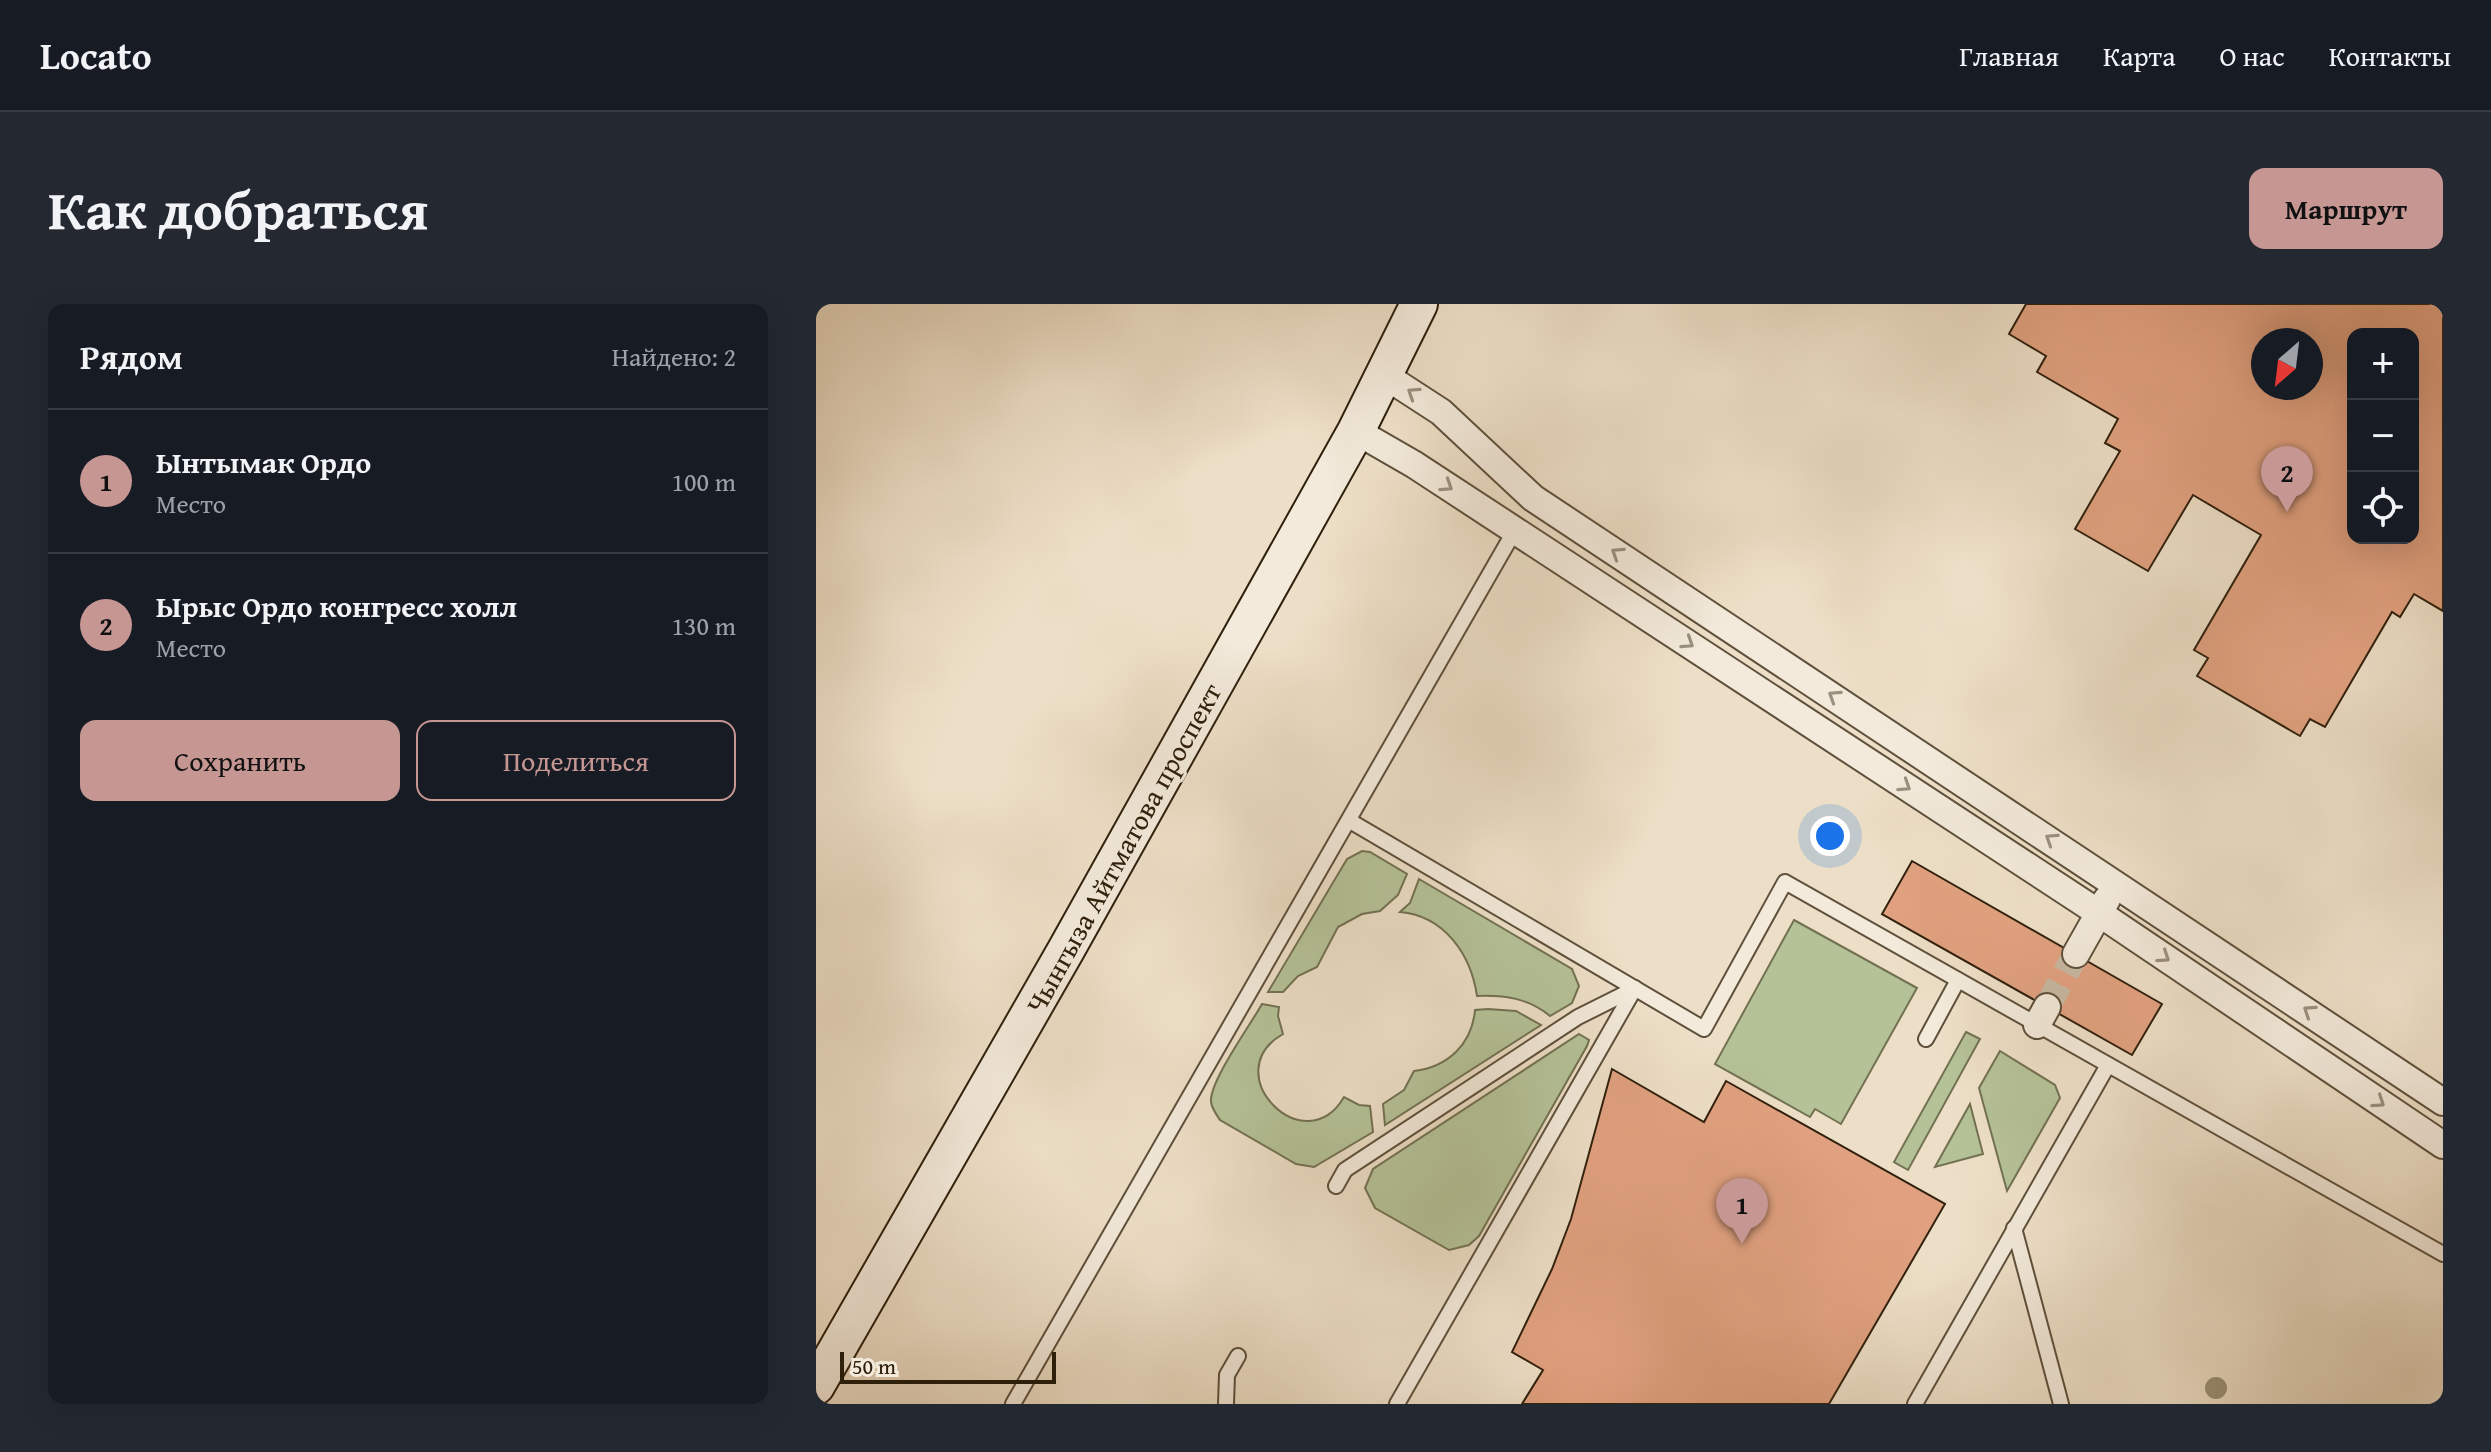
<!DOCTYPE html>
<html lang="ru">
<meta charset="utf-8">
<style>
:root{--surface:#171b24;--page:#242831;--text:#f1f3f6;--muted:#9ea1a6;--line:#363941;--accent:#c59692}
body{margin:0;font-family:"Gentium Book Plus",serif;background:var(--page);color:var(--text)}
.controls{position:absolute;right:24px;top:24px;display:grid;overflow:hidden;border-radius:16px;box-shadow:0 8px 32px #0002}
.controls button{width:72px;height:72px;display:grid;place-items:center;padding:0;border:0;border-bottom:2px solid var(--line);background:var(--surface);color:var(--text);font:40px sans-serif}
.compass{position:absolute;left:1435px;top:24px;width:72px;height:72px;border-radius:50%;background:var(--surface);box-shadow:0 8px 32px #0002;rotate:208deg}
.scale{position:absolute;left:24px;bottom:20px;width:216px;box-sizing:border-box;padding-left:8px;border:4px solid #2f200c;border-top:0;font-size:22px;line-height:28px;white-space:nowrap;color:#2f200c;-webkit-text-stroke:6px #f3eadb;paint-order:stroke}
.you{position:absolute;left:1014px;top:532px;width:28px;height:28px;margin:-20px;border:6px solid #fff;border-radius:50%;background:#1a73e8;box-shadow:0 0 0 12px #1a73e833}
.badge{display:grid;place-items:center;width:52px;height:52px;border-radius:50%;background:var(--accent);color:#111;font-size:26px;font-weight:700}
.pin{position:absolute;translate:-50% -66px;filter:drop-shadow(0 2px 4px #0008)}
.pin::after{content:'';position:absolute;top:42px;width:28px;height:24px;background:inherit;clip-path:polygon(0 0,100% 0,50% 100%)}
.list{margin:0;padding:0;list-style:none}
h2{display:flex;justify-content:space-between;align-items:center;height:104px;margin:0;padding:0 32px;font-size:34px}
h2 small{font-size:26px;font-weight:400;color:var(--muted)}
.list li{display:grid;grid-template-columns:52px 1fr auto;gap:24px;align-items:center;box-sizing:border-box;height:144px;padding:0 32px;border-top:2px solid var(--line)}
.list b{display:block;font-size:30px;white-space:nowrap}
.list p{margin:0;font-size:26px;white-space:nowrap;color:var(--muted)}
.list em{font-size:26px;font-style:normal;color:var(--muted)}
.actions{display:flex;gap:16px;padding:24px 32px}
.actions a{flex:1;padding:18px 0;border:2px solid var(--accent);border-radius:16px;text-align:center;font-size:28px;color:var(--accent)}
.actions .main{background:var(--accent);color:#111}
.icon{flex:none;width:44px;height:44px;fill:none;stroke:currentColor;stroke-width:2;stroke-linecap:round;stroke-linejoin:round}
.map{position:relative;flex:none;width:1627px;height:1100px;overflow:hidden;border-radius:16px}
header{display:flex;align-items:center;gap:48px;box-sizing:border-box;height:112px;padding:0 40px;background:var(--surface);border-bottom:2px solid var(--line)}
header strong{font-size:38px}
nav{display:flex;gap:44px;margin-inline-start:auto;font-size:28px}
.intro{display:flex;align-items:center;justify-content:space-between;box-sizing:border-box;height:192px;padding:0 48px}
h1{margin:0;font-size:56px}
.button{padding:20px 36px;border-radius:16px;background:var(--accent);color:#111;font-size:28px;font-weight:700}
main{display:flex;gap:48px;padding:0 48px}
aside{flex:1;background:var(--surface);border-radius:16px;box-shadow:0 8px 32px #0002}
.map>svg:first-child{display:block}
.green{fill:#b5c298;stroke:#727152;stroke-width:2}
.building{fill:#e1a180;stroke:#2f200c;stroke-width:2;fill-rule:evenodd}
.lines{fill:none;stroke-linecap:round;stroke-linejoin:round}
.street-tunnel{stroke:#c7b9a2;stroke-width:26;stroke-dasharray:26 13;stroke-linecap:butt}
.lane-casing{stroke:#5e503b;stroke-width:18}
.street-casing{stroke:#5e503b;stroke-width:30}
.secondary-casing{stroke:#2f200c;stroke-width:40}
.lane{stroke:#f3eadb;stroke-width:14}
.street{stroke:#f3eadb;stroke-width:26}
.secondary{stroke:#f3eadb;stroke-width:36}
.tree{fill:#9a9177}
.oneway{stroke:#9b8f7e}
.labels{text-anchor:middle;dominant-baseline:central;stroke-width:6;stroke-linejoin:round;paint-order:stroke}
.street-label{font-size:28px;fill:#2f200c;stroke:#f3eadb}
</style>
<header>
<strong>Locato</strong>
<nav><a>Главная</a><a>Карта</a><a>О нас</a><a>Контакты</a></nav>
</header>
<div class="intro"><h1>Как добраться</h1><a class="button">Маршрут</a></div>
<main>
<aside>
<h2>Рядом<small>Найдено: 2</small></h2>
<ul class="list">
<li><span class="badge">1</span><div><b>Ынтымак Ордо</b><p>Место</p></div><em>100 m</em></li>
<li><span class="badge">2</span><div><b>Ырыс Ордо конгресс холл</b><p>Место</p></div><em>130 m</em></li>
</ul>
<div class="actions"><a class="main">Сохранить</a><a>Поделиться</a></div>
</aside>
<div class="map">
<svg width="1627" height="1100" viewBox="0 0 1627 1100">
<rect width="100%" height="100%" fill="#eddfc7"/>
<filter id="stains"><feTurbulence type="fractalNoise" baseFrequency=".0025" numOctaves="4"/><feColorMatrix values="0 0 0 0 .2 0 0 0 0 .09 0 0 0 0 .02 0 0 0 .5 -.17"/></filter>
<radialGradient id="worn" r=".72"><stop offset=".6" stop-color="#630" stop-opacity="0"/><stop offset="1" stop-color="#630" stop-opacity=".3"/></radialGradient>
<g class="green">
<polygon points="546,547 554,548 591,570 582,591 564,607 546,610 522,623 501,663 482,672 467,688 452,688 531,555"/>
<path d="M603 575 756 665 763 682 756 699 734 712C712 694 689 691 661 692 655 651 629 612 584 608L594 599Z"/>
<polygon points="978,616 1101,684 1025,820 999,805 994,813 899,760"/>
<path d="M446 700 463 703 462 712 467 730C399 769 489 860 528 793L543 801 554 802 557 828 498 863 480 860 404 816C400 810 396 805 395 798 393 778 435 720 446 700Z"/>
<path d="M672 705 700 707 725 721 569 821 567 800 588 786 598 767C632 763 656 740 659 706Z"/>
<polygon points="1150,728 1164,735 1092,866 1078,858"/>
<polygon points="763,730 773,736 771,742 663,932 653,941 633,946 559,904 549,884 557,865"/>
<polygon points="1184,747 1239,781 1244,794 1191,887 1163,784"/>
<polygon points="1154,800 1167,850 1119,863"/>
</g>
<g class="building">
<path d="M1210 0H1627V307L1598 290 1584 313 1576 308 1509 423 1494 415 1484 432 1381 372 1392 354 1378 346 1445 231 1377 191 1332 267 1259 225 1304 147 1289 139 1302 115 1221 68 1230 52 1193 30ZM1537 30H1597V234H1537ZM1447 36H1495V84H1447Z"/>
<polygon points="1096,557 1346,700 1316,751 1066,610"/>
<polygon points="796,765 888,818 910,777 1129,900 1013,1100 706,1100 727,1066 696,1048 736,965 755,915"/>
</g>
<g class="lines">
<polyline class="street-tunnel" points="1231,703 1260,650"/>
<defs>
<g id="lane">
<polyline points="534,517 888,725 969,578 1627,950"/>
<polyline points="1110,735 1142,676"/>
<polyline points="520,882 529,866 762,713 818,685"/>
<polyline points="1198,924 1245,1100"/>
<polyline points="197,1100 699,226"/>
<polyline points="410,1100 411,1071 422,1052"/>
<polyline points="581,1100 819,684"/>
<polyline points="1099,1100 1292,761"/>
</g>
<g id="street">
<polyline points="568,71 625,108 717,194 1627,798"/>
<polyline points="540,127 599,161 1283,609 1627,841"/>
<polyline points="1260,650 1291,595"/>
<polyline points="1221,721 1231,703"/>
</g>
<polyline id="secondary" points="0,1082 250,646 540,127 603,0"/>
</defs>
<use href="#lane" class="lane-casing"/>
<use href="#street" class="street-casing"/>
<use href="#secondary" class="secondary-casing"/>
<use href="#lane" class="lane"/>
<use href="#street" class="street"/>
<use href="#secondary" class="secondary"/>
</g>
<circle class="tree" cx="1400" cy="1084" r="11"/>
<defs><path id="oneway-chevron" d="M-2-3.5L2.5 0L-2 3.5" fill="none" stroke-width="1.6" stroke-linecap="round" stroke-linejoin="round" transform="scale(2)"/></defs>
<g class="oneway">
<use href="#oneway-chevron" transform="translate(597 89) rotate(-147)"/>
<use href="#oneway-chevron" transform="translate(631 182) rotate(33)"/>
<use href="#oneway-chevron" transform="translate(801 249) rotate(-147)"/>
<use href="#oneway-chevron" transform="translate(872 339) rotate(33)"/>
<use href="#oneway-chevron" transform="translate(1018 392) rotate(-147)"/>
<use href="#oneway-chevron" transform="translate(1089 482) rotate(33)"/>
<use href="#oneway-chevron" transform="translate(1235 535) rotate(-147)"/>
<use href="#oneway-chevron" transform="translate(1348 653) rotate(34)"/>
<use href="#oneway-chevron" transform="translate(1493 707) rotate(-146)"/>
<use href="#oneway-chevron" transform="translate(1563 798) rotate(34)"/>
</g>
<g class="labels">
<g class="street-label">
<text transform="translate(307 544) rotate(-61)">Чынгыза Айтматова проспект</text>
</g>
</g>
<rect width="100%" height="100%" filter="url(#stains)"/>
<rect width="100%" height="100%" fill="url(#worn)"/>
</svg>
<div class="controls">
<button>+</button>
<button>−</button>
<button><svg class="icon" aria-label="locate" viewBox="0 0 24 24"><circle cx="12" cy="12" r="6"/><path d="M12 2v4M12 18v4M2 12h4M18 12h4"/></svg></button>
</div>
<svg class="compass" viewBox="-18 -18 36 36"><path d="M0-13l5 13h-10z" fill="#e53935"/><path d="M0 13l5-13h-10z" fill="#9ea1a6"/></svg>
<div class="scale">50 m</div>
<div class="you"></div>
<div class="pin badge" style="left:926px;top:940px">1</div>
<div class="pin badge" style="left:1471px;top:208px">2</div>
</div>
</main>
